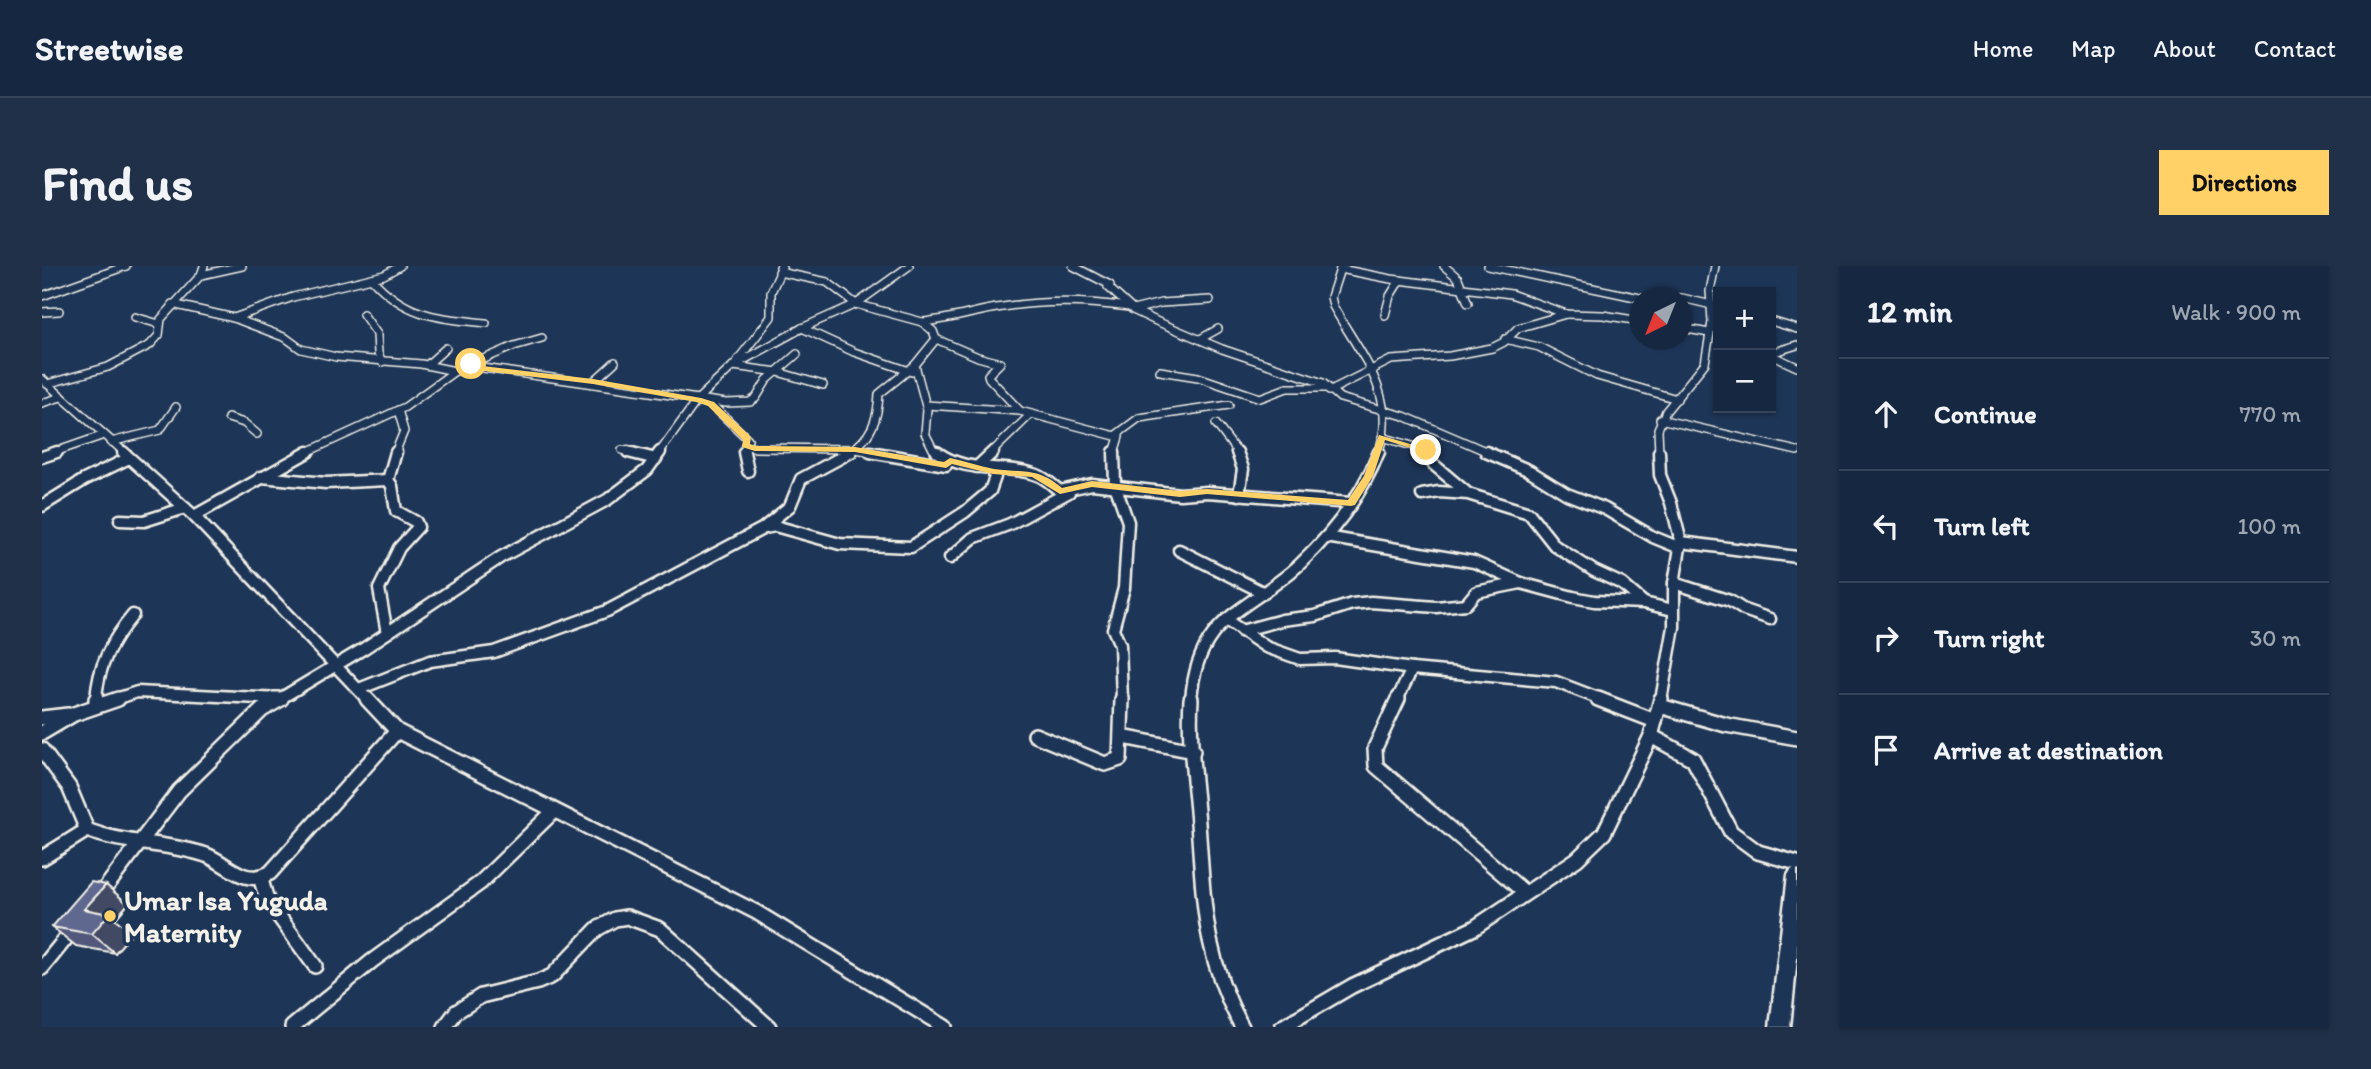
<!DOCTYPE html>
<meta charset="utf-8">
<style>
:root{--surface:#162841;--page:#1f3048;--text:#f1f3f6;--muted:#9ea6b1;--line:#35445a;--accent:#ffd166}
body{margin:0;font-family:Itim,sans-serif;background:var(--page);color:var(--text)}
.controls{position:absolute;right:21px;top:21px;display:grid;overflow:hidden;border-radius:0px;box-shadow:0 2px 5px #0004}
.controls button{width:63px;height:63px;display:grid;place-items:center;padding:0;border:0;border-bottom:2px solid var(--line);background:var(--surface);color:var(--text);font:35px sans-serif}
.compass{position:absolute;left:1587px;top:21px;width:63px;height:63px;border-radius:50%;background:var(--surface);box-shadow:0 2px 5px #0004;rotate:223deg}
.stop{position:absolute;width:21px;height:21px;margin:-16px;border:5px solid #ffd166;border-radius:50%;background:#fff}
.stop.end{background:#ffd166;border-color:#fff;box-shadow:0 2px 7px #0008}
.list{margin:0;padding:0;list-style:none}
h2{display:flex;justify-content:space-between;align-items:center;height:91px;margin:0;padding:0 28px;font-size:30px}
h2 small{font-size:23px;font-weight:400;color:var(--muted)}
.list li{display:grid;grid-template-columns:46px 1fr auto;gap:21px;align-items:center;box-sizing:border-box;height:112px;padding:0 28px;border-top:2px solid var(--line)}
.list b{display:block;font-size:26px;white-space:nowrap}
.list em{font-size:23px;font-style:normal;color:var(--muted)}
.icon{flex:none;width:38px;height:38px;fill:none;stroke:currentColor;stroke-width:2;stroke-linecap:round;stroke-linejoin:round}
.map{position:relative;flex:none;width:1755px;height:761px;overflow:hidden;border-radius:0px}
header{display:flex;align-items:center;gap:42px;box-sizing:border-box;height:98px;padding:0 35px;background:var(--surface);border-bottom:2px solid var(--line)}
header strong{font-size:33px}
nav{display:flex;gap:38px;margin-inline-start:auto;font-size:24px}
.intro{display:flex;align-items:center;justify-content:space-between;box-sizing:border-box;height:168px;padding:0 42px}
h1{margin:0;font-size:49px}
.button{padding:18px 32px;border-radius:0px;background:var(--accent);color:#111;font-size:24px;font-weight:700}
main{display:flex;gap:42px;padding:0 42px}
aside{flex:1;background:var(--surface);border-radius:0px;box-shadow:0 2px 5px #0004}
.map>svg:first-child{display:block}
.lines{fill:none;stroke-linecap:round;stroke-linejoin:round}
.minor-far2-casing{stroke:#f4f1e8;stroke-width:10}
.minor-far1-casing{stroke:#f4f1e8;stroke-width:15}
.minor-casing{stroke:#f4f1e8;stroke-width:18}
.tertiary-casing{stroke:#f4f1e8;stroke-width:5}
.minor-far2{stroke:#1d3557;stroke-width:7}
.minor-far1{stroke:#1d3557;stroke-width:10}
.minor{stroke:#1d3557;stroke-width:13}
.tertiary{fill:#1d3557;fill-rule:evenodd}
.wall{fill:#51597b;stroke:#f4f1e8;stroke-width:2}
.shaded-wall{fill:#424964;stroke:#f4f1e8;stroke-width:2}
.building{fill:#5e688f;stroke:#f4f1e8;stroke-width:2}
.route{fill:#ffd166}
.poi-dot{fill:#ffd166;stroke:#1d3557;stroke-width:2.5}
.labels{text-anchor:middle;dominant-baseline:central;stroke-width:7;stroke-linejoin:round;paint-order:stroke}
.near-poi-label{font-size:28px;font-weight:bold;fill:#f4f1e8;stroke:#1d3557;text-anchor:start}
</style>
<header>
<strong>Streetwise</strong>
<nav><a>Home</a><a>Map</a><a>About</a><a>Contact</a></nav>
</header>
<div class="intro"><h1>Find us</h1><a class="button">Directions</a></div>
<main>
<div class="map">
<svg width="1755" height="761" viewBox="0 0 1755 761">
<rect width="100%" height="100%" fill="#1d3557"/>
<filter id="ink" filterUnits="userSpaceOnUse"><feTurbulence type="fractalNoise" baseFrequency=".0143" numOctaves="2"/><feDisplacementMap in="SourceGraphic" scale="14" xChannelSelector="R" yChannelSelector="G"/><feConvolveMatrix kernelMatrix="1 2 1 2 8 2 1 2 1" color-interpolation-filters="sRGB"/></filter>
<g filter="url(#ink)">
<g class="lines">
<defs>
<g id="minor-far2">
<polyline points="1031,0 1068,19 1066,21 1091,44 1114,55 1180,83 1281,117 1298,132 1362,150 1448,187"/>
<path d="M1299 0 1289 31 1291 40C1317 87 1358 131 1336 187"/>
<polyline points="1402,0 1416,12 1426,37"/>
<polyline points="1446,0 1598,32"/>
<polyline points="1298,3 1349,13 1469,28 1524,48 1561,49 1598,55"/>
<polyline points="737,6 785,16 814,38 880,56 891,65 894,73 936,91 958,97 946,109 947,112 978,145 1077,171 1072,187"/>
<polyline points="159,9 200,0"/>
<path d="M330 13C364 51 396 52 444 57"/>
<polyline points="0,30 84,0"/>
<polyline points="1622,32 1637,32"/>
<polyline points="1640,32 1674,40"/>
<polyline points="130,38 192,52 244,72 259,83 294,91 379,98 413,105 434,101 684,137 708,136 714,132 725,114 755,88"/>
<polyline points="1091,44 1119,37 1168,34"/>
<polyline points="0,46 17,45"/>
<polyline points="321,48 335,68 336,87 340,96"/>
<polyline points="1343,49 1348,30 1358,14"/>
<polyline points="93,51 117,58"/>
<polyline points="192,52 251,31 342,9 358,0"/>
<polyline points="1729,55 1755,63"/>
<path d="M880 56C908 54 933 45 961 41 1003 34 1045 35 1087 41"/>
<polyline points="760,62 812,86 870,106"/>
<polyline points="1640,62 1667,67"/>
<polyline points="1158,73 1176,63"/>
<polyline points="1463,73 1497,81 1555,110 1635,133"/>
<polyline points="1729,87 1755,79"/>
<polyline points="1729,89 1755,101"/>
<polyline points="695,95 729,51 729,26 740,2 738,1"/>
<polyline points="385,99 404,82"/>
<polyline points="873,99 885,144 883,167 891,183 897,187"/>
<polyline points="426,100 472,80 500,72"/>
<polyline points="691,100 736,106 781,119"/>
<polyline points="1118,105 1156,111 1218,132 1245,122 1285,122"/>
<polyline points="0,113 83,187"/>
<polyline points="551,116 573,96"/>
<polyline points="5,118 66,101 108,79 117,69 119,53 159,9 162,0"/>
<polyline points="1287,125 1349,94 1408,90 1450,82 1462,76 1476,62 1524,48"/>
<polyline points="662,136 669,138 706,173 702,187"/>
<polyline points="0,137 19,131"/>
<polyline points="884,139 978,145"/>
<polyline points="186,152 202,157 215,168"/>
<polyline points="1618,153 1755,185"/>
<polyline points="1174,158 1196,187"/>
<polyline points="1074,169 1097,152 1187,139"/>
<polyline points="1340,171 1384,184 1386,187"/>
<polyline points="69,176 118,164 134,141"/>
<polyline points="703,179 713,182 813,183 838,187"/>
<polyline points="580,184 593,187"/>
<polyline points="10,187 62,169"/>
<polyline points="263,187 363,141 413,105"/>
<polyline points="353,187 362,165 356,144"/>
<polyline points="617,187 656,133 691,100 760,62 814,38 867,0"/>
<path d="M806 187C829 173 836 154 837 128L873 99 894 73"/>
<polyline points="949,187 988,149"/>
<polyline points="1617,187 1616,163 1624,145 1663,97 1670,56 1668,25 1673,0"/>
</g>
<g id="minor-far1">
<polyline points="81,186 152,250 326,434"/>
<polyline points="586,186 614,193"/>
<polyline points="702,186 706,205"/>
<polyline points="828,186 904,199 908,194"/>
<path d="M895 186C925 209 962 197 995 209 1004 212 1011 220 1018 225L1050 218 1138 228 1165 226 1309 237"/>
<polyline points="1072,186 1073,219 1086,256 1082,322 1071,363 1078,379 1080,434"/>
<polyline points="1195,186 1201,203 1197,229"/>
<polyline points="1385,186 1391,198 1424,226"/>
<polyline points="1444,186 1488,205 1525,228 1563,243 1611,271 1638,282"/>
<polyline points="1617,186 1618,209 1629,237 1639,276 1632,317 1632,361 1619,434"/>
<polyline points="0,191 15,186"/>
<polyline points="935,201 951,186"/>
<polyline points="219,211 284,217 346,214"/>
<polyline points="1380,229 1397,226 1426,228 1487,247 1513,280 1552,305 1580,318 1602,337"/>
<polyline points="0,240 42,214 87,192"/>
<polyline points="152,250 266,186"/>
<polyline points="78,254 102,255 143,242"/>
<polyline points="723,262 733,260 798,278 869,281 923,246 948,225 953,211 951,205"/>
<polyline points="1284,271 1432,296 1479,317 1531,331 1552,335 1602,337 1631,344"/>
<polyline points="1639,276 1755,291"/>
<polyline points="1137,284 1222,327"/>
<polyline points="908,292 931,272 968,258 1027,226"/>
<polyline points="1632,317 1688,335 1702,344 1728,353"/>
<polyline points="1184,354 1224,381 1258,393 1293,392 1370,403 1355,434"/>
<polyline points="1199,365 1240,354 1273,350 1310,338 1329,336 1394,341 1424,338 1434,326 1479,317"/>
<polyline points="345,367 337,323 357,282 376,261 374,256 354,245 350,220 346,214 354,186"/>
<polyline points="1370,403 1514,416 1561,434"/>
<polyline points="317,423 388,395 452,386 565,345 720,263 748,240 759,213 809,186"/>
<path d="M54 434C56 400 69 375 91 349"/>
<polyline points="71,434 95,426 237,433"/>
<polyline points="236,434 321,383 459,291 565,234 605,204 618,186"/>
<path d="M1149 434C1155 350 1204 347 1257 299 1291 267 1320 229 1337 186"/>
</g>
<g id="minor">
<polyline points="231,433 237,433"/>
<polyline points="325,433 355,465 714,646 903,761"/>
<path d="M1149 433C1146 474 1153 516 1156 557 1162 636 1161 689 1200 761"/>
<polyline points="1356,433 1333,482 1334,500 1482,626"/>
<polyline points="1556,433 1613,455"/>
<polyline points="54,439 54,433"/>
<polyline points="1618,440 1684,459 1755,472"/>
<polyline points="0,452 26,449"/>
<polyline points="0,467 32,448 76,433"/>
<polyline points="993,469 1063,498 1078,493 1080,433"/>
<polyline points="1609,470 1651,493 1689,566 1716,586 1755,597"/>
<polyline points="1081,471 1151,485"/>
<path d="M0 484 27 521 45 564C83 579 125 576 164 589 187 598 202 621 228 607L355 465"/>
<polyline points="0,592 45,564"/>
<polyline points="219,614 225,634 273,700"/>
<polyline points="58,629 137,525 220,444 239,433"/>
<polyline points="0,702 33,661"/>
<polyline points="250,761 330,695 438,617 511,546"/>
<polyline points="403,761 414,746 439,730 496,716 510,710 555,663 573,653 585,651 618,663 727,761"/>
<polyline points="1240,761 1310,720 1432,662 1535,593 1562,567 1609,470 1619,433"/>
</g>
<polygon id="tertiary" points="1755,601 1755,692 1748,761 1728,761 1746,609 1749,604"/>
</defs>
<use href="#minor-far2" class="minor-far2-casing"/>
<use href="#minor-far1" class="minor-far1-casing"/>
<use href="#minor" class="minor-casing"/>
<use href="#tertiary" class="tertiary-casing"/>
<use href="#minor-far2" class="minor-far2"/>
<use href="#minor-far1" class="minor-far1"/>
<use href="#minor" class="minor"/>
<use href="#tertiary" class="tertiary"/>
</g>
<polygon class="wall" points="64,619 86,638 73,653 90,667 73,687 34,680 10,661"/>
<polygon class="shaded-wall" points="64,619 86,638 73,653 90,667 73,687 50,668 42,643"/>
<polygon class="building" points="49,616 64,619 42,643 67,648 50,668 10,661"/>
</g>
<path class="route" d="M429 95 432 99 551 113 659 132 672 136 709 171 708 178 714 180 813 181 902 196 908 192C922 195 937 200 952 203 981 207 995 201 1020 222L1050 215 1138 225 1165 223 1306 234 1322 210 1337 169 1389 184 1384 187 1343 174 1331 210 1313 239 1309 240 1165 228 1138 231 1050 221 1018 228 990 211 951 208 910 198 904 202 813 186 713 185 700 181 701 174 666 140 654 136 551 118 434 104 418 105V101Z"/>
<circle class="poi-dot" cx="68" cy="650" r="7"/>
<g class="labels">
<g class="near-poi-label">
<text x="82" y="634">Umar Isa Yuguda<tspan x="82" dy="32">Maternity</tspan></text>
</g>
</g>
</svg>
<div class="controls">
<button>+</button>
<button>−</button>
</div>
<svg class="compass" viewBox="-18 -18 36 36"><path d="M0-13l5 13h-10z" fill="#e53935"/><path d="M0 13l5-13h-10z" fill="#9ea6b1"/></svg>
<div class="stop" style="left:429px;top:98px"></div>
<div class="stop end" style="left:1384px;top:184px"></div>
</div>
<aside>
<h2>12 min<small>Walk · 900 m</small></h2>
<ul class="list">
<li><svg class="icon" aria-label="ahead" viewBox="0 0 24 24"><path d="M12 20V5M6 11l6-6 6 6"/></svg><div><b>Continue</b></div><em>770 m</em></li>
<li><svg class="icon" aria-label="left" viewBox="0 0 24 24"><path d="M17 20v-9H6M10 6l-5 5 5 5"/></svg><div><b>Turn left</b></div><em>100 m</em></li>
<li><svg class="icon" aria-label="right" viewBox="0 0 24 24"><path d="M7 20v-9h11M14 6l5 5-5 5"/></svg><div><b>Turn right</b></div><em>30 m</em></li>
<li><svg class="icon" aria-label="arrive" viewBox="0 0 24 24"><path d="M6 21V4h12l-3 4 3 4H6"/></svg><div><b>Arrive at destination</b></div></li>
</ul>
</aside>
</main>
